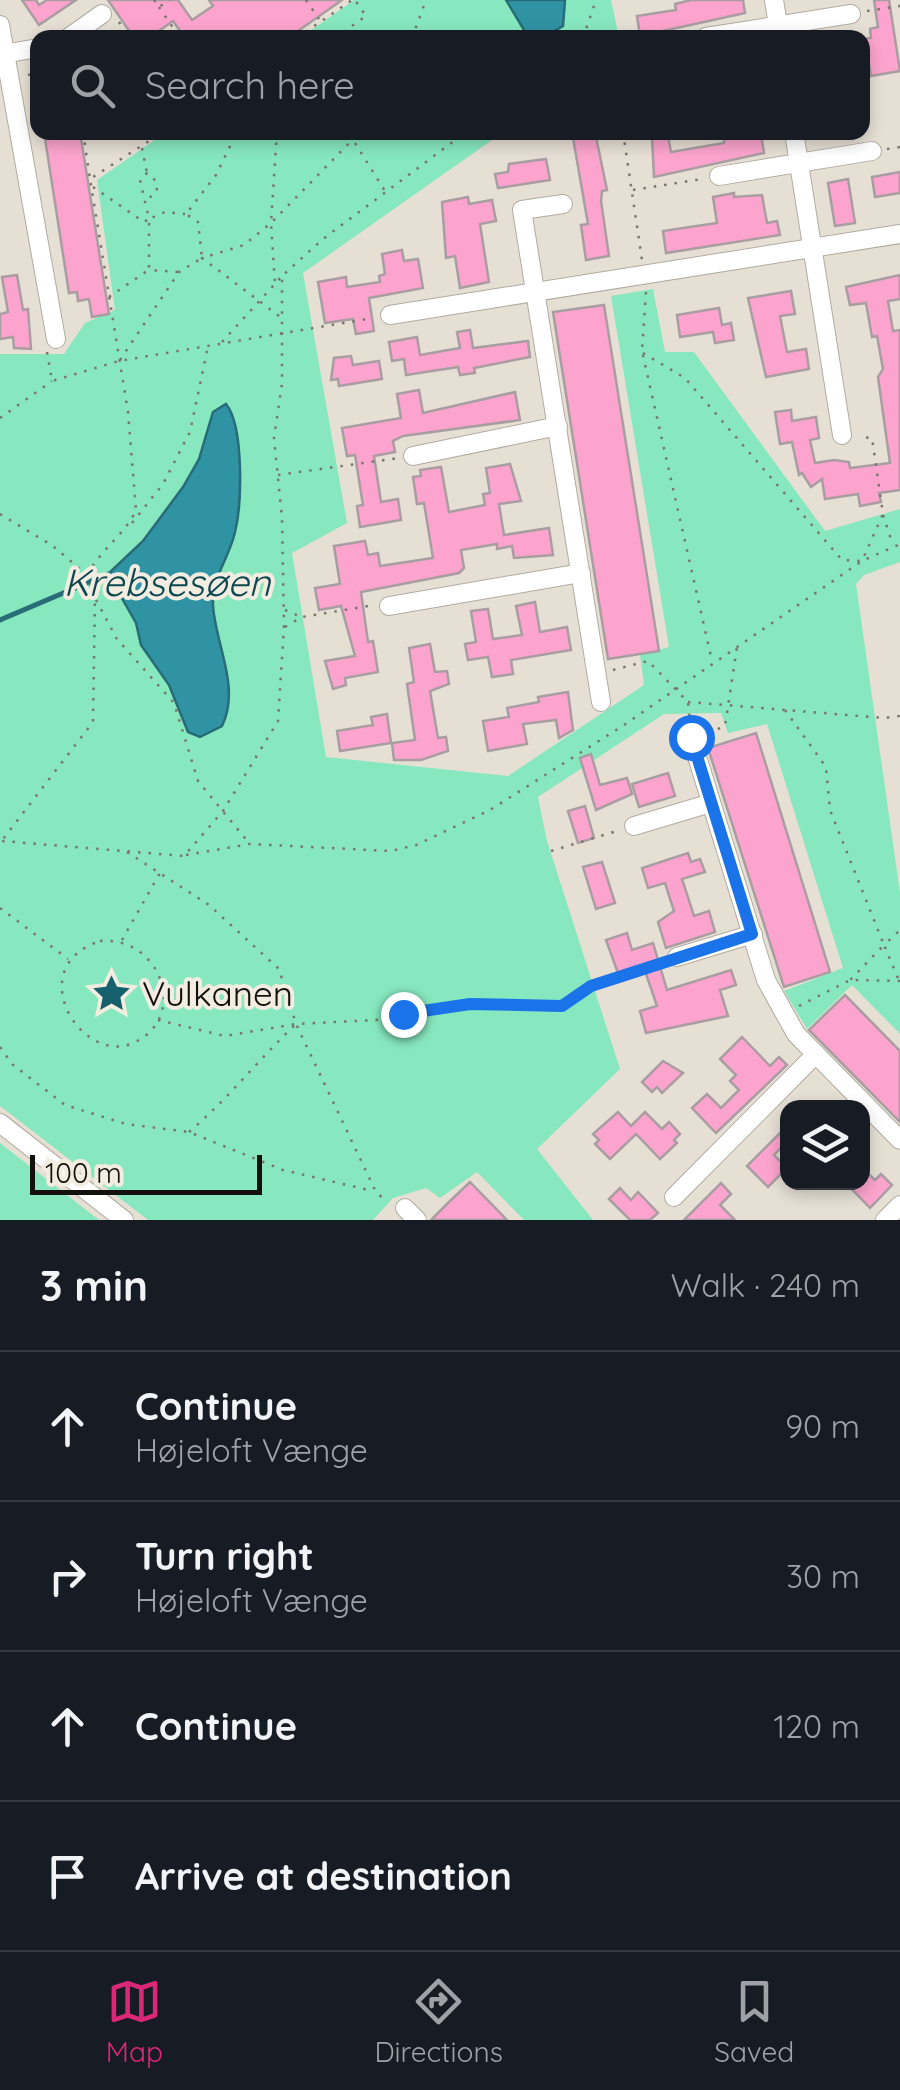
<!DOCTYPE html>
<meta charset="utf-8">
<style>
:root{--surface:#171b24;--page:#242831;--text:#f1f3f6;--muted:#9ea1a6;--line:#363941;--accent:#db2777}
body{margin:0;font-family:Quicksand,sans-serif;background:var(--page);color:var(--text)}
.controls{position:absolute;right:30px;bottom:30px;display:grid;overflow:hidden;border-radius:20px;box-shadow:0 5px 15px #0003}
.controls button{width:90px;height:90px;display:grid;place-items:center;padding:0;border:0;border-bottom:2px solid var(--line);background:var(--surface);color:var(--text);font:50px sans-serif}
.scale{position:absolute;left:30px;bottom:25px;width:232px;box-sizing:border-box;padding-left:10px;border:5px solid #13110d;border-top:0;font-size:28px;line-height:35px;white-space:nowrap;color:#13110d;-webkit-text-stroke:8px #f3ece1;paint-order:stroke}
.stop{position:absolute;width:30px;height:30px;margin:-22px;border:8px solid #1a73e8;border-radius:50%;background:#fff}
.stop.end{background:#1a73e8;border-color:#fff;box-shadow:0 2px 10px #0008}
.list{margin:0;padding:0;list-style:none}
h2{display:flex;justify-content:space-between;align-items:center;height:130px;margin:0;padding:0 40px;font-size:42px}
h2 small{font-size:32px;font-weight:400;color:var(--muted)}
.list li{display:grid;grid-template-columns:65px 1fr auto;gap:30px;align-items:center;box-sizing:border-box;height:150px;padding:0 40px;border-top:2px solid var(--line)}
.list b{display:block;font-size:38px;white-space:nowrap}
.list p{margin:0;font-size:32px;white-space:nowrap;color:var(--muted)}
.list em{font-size:32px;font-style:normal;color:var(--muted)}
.icon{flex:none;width:55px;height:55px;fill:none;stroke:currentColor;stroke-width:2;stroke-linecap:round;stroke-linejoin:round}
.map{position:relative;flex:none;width:900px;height:1220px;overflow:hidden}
.search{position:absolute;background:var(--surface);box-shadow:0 5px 15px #0003;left:30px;right:30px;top:30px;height:110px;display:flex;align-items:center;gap:25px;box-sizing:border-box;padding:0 35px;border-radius:20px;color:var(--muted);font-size:38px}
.sheet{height:730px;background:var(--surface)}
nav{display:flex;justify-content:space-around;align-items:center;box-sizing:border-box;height:140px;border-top:2px solid var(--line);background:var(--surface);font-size:28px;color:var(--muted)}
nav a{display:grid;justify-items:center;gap:5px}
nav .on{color:var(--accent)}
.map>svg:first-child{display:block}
.green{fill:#87e8bf}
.water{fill:#2f93a4;stroke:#276c77;stroke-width:2.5}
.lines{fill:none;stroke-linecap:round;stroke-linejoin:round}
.stream{stroke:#276c77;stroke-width:5}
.building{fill:#fca4cd;stroke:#a99da2;stroke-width:2.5}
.minor-casing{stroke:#b2aba1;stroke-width:20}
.path{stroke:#7a756e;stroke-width:2.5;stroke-dasharray:2.5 8;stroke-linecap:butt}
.minor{stroke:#fff;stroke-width:18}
.route{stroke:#1a73e8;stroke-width:12}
.labels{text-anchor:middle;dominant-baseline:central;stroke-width:8;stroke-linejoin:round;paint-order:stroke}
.poi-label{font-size:35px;fill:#13110d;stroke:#f3ece1;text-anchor:start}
.water-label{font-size:38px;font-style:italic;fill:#0d4750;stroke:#f3ece1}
</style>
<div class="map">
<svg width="900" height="1220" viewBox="0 0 900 1220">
<rect width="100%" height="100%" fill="#e6dfd4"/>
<g class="green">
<polygon points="354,0 611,0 619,37 300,38"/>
<polygon points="165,133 502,133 303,273 347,523 292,553 326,757 508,776 644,685 640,655 669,647 611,296 653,289 665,352 694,352 825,531 900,509 900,562 864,575 856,584 900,893 900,1034 852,985 807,1029 784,991 843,968 767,724 728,733 721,713 664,714 538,797 547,841 620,1069 537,1149 593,1220 524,1220 477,1172 440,1198 426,1188 393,1198 373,1220 148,1220 0,1106 0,354 64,354 85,323 115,310 97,180"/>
<polygon points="0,1143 99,1220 0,1220"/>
</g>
<g class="water">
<polygon points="506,0 565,0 563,26 544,37 527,35"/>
<path d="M226 404C244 426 242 504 235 532 229 559 212 576 213 605 215 644 241 687 222 726L200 737 188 732 169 685 141 645 136 623 108 574 143 541 183 487 199 459 213 412Z"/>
</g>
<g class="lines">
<polyline class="stream" points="0,620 108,574"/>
</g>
<g class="building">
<polygon points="22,0 36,0 39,5 47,0 76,0 39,25"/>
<polygon points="108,0 178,0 192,20 213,6 209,0 342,0 288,38 185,38 173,21 149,38 134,38"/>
<polygon points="691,0 743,0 745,13 640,36 637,16 676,10 675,4"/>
<polygon points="874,0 889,0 900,71 871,76 868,58 862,59 862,39 871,38 870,29 878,27"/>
<polygon points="44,132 80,132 109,314 92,317 89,299 78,301 77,292 69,293"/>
<polygon points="572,132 595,132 607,190 602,191 601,201 609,256 586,260 581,225 588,224"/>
<polygon points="744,132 745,137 761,134 764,153 654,177 652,138 668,136 671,152 724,143 724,134"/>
<polygon points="546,159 550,180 498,188 495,174 508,172 509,164"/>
<polygon points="900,172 900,193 875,197 872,177"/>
<polygon points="848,179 855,223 835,226 828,183"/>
<polygon points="734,193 734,197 762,195 767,223 777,221 780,235 666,253 663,231 717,223 713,197"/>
<polygon points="468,197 469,204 492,200 496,221 480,224 489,282 460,288 455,256 446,258 442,202"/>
<polygon points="402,250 404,261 418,259 423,288 369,298 374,331 356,334 353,319 325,323 318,282 346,277 347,287 380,282 379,276 385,274 382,254"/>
<polygon points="17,275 23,310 28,309 31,349 14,348 13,337 0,339 0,314 8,312 2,277"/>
<polygon points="900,275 900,299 888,301 893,331 900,330 900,490 879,493 881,502 860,506 858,494 825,499 822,479 811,487 802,473 799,475 792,442 780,444 775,412 791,410 792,421 816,417 819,438 810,440 815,463 834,460 849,462 850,468 890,463 878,377 883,369 877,336 872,337 866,303 850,305 846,287"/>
<polygon points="791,291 795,314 780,316 787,352 806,349 809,369 766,377 748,298"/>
<polygon points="604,305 659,651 608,659 553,312"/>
<polygon points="719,308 722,325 731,323 734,340 715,343 713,332 680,337 677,315"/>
<polygon points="470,330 473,348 528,341 530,357 474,368 475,373 460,375 458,367 406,375 404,359 392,361 389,342 417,337 420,355 460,348 457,332"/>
<polygon points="351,356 353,365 379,361 382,379 339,386 338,379 331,380 334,358"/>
<polygon points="419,390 423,413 515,392 520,420 403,436 393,441 395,452 374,456 381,502 398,499 401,520 360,527 357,506 363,505 355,455 347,456 342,428 401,418 397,394"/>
<polygon points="510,464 521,501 499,504 504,535 549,528 553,555 514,558 512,546 497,549 497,544 461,550 464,568 459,573 361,592 368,642 373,641 378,672 345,678 346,685 333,689 325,661 355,656 341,606 319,610 315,588 340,584 334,546 365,541 368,555 378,553 380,566 433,558 424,503 417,504 413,477 421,476 420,470 441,467 449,512 485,505 483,494 490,493 486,468"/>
<polygon points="535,602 540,632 567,627 571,650 511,660 513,674 492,677 488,657 468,660 465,644 476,642 471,611 488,609 493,639 522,635 516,606"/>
<polygon points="430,644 435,672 447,671 449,684 430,691 438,738 446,737 448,751 421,760 394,760 392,743 415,740 407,684 414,682 409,648"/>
<polygon points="568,692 573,730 559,738 556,720 523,724 527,744 488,751 483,721 509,717 507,708 539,702 538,697"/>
<polygon points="387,714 391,743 340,751 337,731 373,725 371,717"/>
<polygon points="756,733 830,972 784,987 708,748"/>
<polygon points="591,754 600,785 627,778 632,794 596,810 580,758"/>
<polygon points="668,773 675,796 639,807 632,784"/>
<polygon points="585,806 594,838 578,843 568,811"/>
<polygon points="688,853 691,862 700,859 705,872 682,879 694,916 709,911 715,932 666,948 658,922 674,911 665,883 648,888 642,868"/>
<polygon points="602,862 615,903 596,909 583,867"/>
<polygon points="627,933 632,950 653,943 667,990 731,970 736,985 720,990 728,1016 646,1033 640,1011 657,1006 644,968 619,976 606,940"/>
<polygon points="845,995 900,1051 900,1122 809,1030"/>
<polygon points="742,1037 770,1066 779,1057 787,1065 716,1133 692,1108 707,1094 721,1108 739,1090 730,1081 736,1075 720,1059"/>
<polygon points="663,1061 683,1073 662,1093 657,1087 652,1092 642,1082"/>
<polygon points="618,1112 631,1126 645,1112 662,1129 669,1122 680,1134 674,1140 677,1143 660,1159 636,1134 610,1159 595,1144 599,1140 593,1134"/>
<polygon points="788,1125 788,1141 774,1155 787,1168 768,1187 747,1166"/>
<polygon points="862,1168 875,1180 881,1174 892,1185 870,1208 845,1182 862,1182"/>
<polygon points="470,1182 507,1220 431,1220 450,1201"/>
<polygon points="721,1183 731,1194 720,1205 735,1220 684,1220"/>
<polygon points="620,1188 631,1200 638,1192 658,1213 650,1220 630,1220 609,1199"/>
</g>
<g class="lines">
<defs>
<g id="minor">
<polyline points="774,0 780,38"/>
<polyline points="0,25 56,339"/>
<polyline points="706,37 851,14"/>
<polyline points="68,38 102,14"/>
<polyline points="9,53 38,48"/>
<polyline points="794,132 842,435"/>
<polyline points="719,176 872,151"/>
<polyline points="563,204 522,210 601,702"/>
<polyline points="390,315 900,234"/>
<polyline points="413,456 558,426"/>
<polyline points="389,606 581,573"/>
<polyline points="691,737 766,980 796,1034 900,1140"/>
<polyline points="634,826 711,803"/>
<polyline points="677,957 753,934"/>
<polyline points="0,1123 124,1220"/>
<polyline points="674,1197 816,1054"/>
<polyline points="405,1208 417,1220"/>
<polyline points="885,1220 900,1205"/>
</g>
</defs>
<use href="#minor" class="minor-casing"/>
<g class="path">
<polyline points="154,0 159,7 170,0"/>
<polyline points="306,0 319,19"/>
<polyline points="159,7 180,38"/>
<polyline points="867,11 900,6"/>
<polyline points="119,22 130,38"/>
<polyline points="297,38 352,0"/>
<polyline points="335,38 366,16 355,0"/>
<polyline points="412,38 426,0"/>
<polyline points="583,38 596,0"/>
<polyline points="28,75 38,73"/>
<polyline points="83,132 90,179"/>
<polyline points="277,132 271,223 275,284 281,277"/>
<polyline points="623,132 642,260"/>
<polyline points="355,143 385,191"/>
<polyline points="142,148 147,173"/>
<polyline points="887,149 900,147"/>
<polyline points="93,187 144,222 149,219 140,180 147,173 156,181 157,191 148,199"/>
<polyline points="633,190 702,179"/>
<polyline points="178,272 149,270 149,219 165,212 185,214"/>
<polyline points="646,292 642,351 712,661"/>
<polyline points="109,297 147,271"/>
<polyline points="279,316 202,258 244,245 271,223 360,132"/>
<polyline points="222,342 274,285"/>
<polyline points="47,352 52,381 119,361 373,318"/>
<polyline points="643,353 685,378 842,560 862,561 883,514 872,438 858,437"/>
<polyline points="120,360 179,272 202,258 198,222 186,214 216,175 234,138 248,132"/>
<polyline points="0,418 52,381"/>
<polyline points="278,475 399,458"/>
<polyline points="0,514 53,546 87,575 95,598 93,722 0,843"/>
<polyline points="883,515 893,545"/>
<polyline points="132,523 163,484 190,432 208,346"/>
<path d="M87 575C102 548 127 532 136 510L128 412 90 179 163 132"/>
<polyline points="96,600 117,639 174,703 198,781 249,843"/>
<polyline points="285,610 301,617"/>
<polyline points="285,627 302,617 374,605"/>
<polyline points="613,670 648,661 688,702 690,721"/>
<polyline points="688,702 884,718 900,716"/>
<polyline points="785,710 826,767 830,810 884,945 850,980"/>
<polyline points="708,733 725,726 737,647"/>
<polyline points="2,841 184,856 223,811 278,721 284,627 282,518 274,438 282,384 282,276 323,239 466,132"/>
<polyline points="551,851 617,831"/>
<polyline points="127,852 209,905 279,969 296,1024 376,1192 387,1202"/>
<polyline points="186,855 250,844 391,851 416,845 490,810 624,725 862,561 900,544"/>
<polyline points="0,908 68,959"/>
<polyline points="122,940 160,873"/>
<path d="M100 941C162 936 189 1019 133 1043 81 1066 21 967 100 941Z"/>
<polyline points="898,978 884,945 900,930"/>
<polyline points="799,1006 850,980 900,981"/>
<polyline points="158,1020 225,1036 296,1024 376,1020 470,1004 562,1006 591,986 662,965"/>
<polyline points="0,1047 12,1064 65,1105 126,1124 189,1132 283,1170 373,1191"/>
<path d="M189 1132C228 1099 258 1060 295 1025"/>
</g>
<use href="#minor" class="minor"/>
</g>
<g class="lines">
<polyline class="route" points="403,1014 470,1004 562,1006 591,986 752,934 691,737"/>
</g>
<defs>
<symbol id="sight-bare" viewBox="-9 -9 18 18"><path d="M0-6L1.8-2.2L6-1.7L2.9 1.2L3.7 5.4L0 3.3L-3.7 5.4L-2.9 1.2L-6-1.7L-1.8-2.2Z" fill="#15606d" stroke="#f3ece1" stroke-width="2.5" paint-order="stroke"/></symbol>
</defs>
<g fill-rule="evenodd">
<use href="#sight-bare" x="84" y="966" width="55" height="55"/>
</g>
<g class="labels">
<g class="poi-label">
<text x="142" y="993">Vulkanen</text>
</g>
<g class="water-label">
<text x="167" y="582">Krebsesøen</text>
</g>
</g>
</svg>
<div class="controls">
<button><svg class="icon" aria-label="layers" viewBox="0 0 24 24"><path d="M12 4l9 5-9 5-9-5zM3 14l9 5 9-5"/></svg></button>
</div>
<div class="scale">100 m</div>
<div class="stop" style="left:691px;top:737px"></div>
<div class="stop end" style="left:403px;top:1014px"></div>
<div class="search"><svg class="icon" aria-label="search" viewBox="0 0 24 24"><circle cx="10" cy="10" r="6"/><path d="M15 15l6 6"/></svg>Search here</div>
</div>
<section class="sheet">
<h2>3 min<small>Walk · 240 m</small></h2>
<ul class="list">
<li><svg class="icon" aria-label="ahead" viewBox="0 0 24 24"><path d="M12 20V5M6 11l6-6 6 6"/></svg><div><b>Continue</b><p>Højeloft Vænge</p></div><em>90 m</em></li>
<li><svg class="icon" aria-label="right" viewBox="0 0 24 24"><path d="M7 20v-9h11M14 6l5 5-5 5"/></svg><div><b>Turn right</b><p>Højeloft Vænge</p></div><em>30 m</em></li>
<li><svg class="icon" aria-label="ahead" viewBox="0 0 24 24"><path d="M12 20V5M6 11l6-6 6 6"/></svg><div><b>Continue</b></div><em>120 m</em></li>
<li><svg class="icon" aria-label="arrive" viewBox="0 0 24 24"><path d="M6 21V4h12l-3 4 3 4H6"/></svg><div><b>Arrive at destination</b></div></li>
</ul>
</section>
<nav>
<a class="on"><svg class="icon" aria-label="map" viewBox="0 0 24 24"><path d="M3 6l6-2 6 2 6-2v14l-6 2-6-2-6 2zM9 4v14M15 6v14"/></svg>Map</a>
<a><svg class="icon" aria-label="directions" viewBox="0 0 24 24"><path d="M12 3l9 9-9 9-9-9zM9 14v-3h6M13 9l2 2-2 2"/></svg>Directions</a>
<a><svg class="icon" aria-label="saved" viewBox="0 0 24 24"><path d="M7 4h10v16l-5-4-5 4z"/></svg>Saved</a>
</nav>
